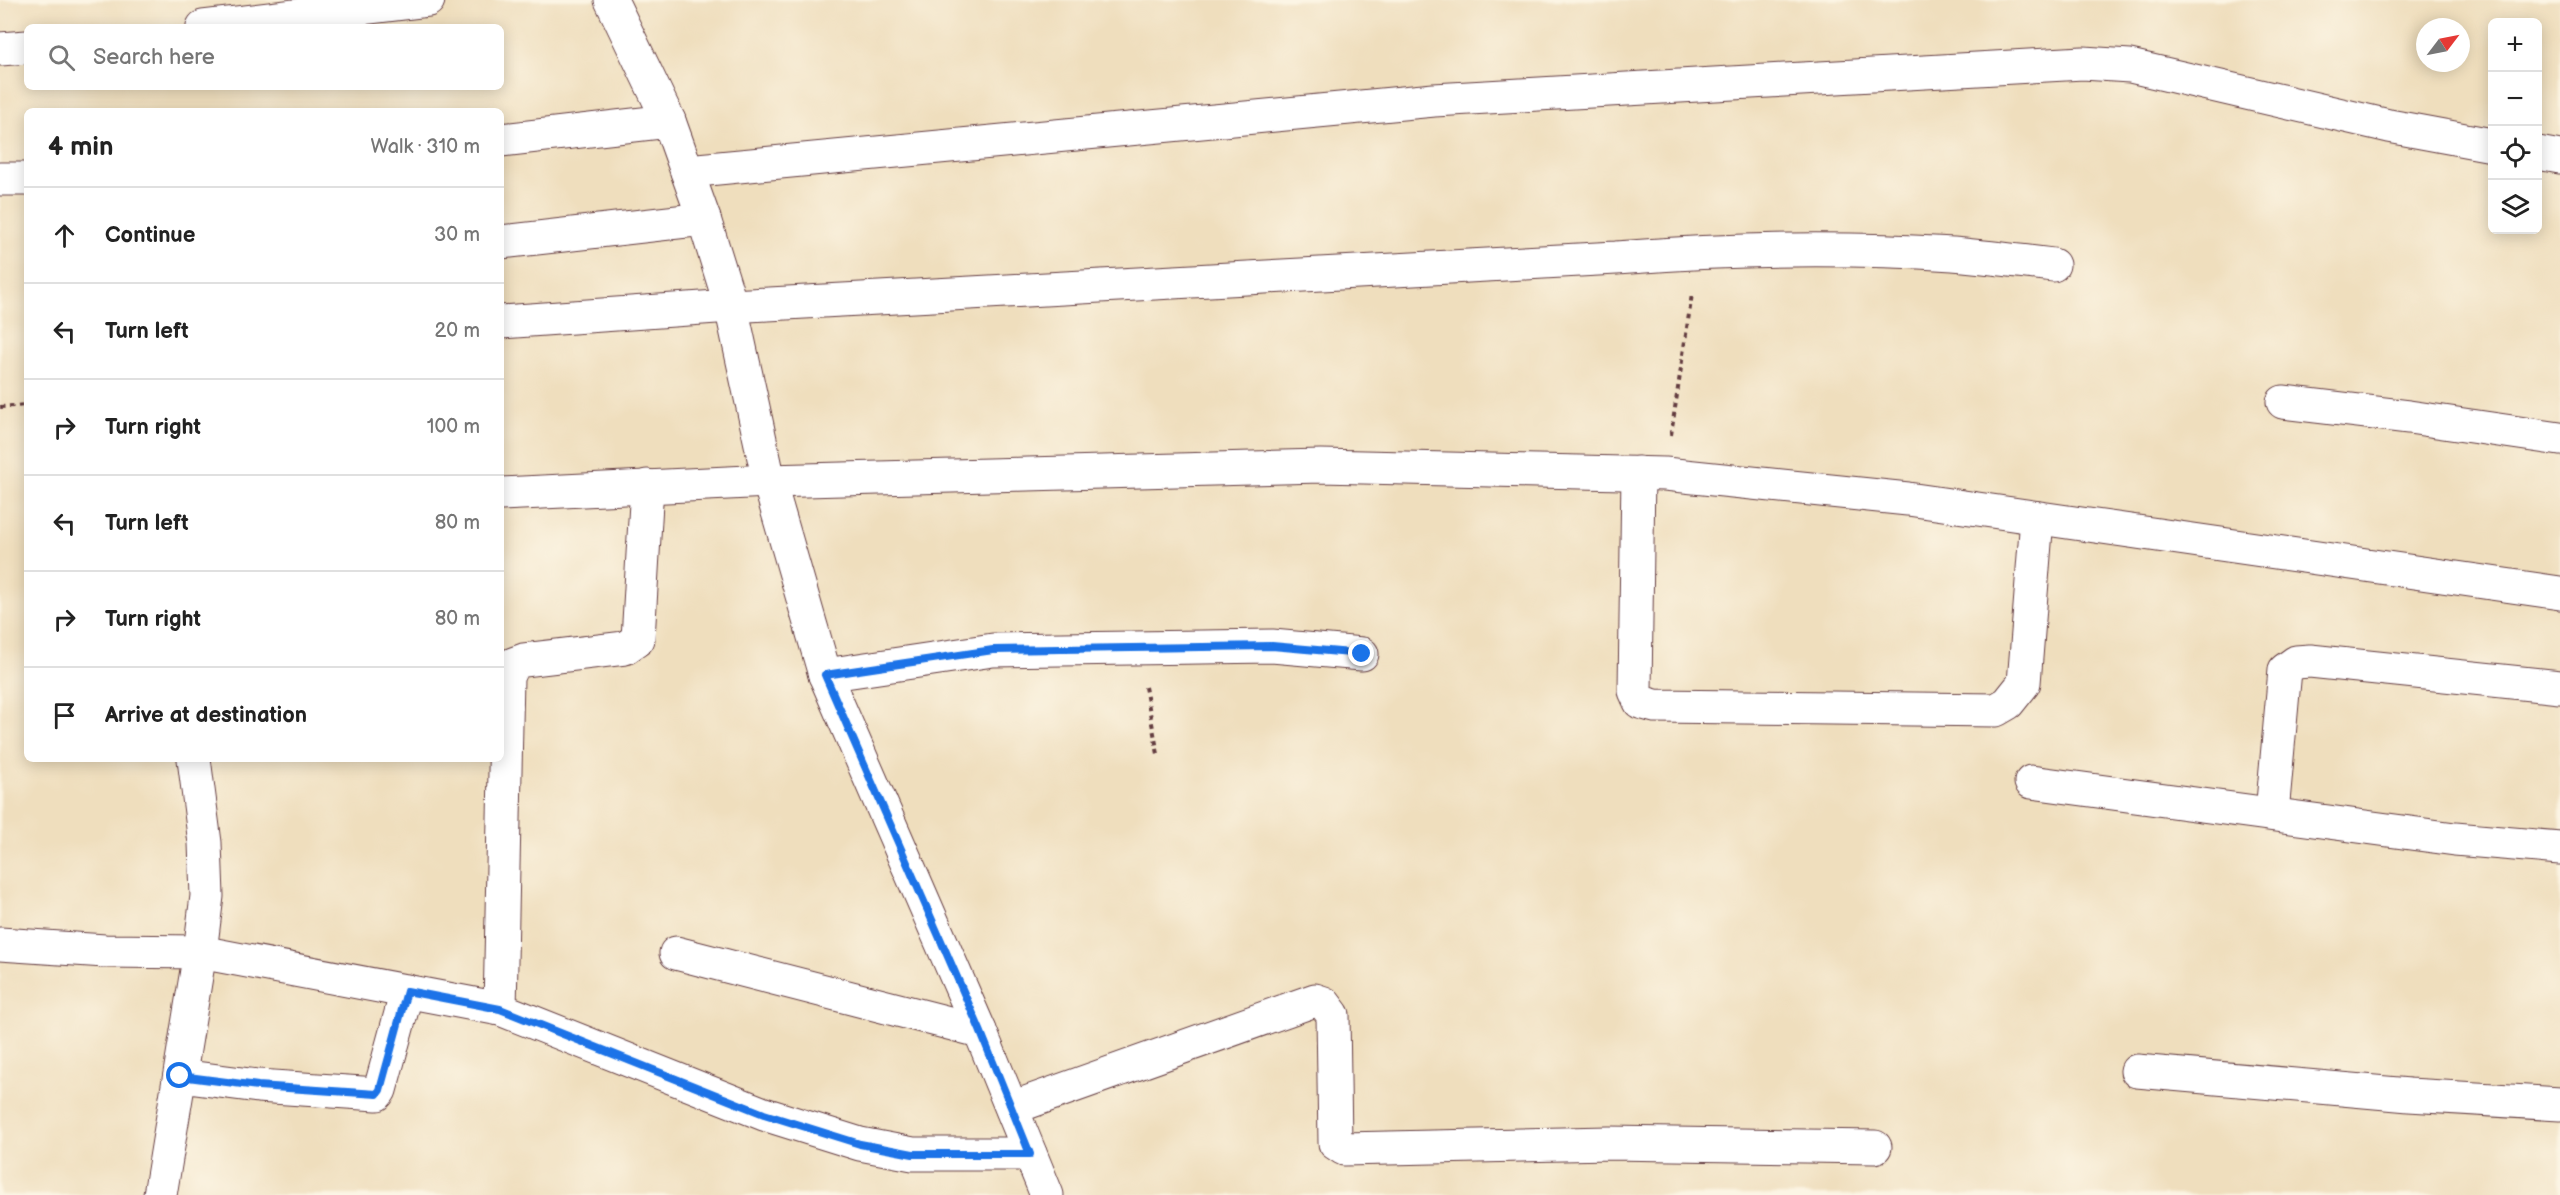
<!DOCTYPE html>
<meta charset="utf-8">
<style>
:root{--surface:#fff;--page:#f2f2f2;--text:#222;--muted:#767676;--line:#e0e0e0}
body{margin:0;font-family:"Balsamiq Sans",sans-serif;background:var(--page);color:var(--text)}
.controls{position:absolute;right:18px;top:18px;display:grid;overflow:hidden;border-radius:9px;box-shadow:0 3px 15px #0003}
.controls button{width:54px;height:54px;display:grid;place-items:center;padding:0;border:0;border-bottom:2px solid var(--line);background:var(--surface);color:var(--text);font:30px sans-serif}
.compass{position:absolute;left:2416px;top:18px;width:54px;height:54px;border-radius:50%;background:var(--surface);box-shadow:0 3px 15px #0003;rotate:58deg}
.stop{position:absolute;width:18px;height:18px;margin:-14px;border:4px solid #1a73e8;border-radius:50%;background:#fff}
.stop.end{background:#1a73e8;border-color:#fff;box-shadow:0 2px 6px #0008}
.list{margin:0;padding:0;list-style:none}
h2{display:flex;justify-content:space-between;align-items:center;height:78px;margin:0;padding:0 24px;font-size:26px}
h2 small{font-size:20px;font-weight:400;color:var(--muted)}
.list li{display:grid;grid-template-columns:39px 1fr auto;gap:18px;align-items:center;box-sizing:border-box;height:96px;padding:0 24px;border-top:2px solid var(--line)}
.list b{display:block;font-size:22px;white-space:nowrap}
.list em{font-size:20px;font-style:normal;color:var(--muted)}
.icon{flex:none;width:33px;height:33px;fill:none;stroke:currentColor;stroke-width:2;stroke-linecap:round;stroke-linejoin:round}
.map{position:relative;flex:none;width:2560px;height:1195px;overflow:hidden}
.search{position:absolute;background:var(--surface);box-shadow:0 3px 15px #0003;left:24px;top:24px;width:480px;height:66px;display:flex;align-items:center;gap:15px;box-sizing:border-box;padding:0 21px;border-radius:9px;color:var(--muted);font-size:22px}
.panel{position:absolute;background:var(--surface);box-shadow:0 3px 15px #0003;left:24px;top:108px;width:480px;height:654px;border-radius:9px}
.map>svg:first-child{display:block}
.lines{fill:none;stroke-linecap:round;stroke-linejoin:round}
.street-casing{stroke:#633c41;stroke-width:35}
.path{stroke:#633c41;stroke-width:4;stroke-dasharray:4.5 4.5;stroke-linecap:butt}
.street{stroke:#fff;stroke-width:33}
.route{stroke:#1a73e8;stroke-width:8}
</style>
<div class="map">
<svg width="2560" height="1195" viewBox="0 0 2560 1195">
<rect width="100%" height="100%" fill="#fcf5e5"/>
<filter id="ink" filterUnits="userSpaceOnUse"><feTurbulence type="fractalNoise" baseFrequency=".0167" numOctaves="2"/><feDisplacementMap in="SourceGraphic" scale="12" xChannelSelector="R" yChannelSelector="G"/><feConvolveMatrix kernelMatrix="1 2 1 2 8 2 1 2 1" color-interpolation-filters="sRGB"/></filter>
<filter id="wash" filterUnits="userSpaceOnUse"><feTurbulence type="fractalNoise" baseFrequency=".008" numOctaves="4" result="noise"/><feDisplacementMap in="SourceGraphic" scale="24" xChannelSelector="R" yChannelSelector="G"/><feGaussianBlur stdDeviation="1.35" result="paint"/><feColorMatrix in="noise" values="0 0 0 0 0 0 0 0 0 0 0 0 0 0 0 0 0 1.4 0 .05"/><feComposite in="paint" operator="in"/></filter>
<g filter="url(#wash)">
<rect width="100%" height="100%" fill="#efdebd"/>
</g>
<g filter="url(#ink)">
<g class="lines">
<defs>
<g id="street">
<polyline points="611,0 669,121 704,219 731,306 769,481 825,675 980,1031 1047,1195"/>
<polyline points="203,27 428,0"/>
<polyline points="0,49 27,47"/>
<polyline points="501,140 669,121"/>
<polyline points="2538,153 2560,157"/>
<polyline points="687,171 1434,100 2083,63 2130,66 2389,126 2492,145"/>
<polyline points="0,179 27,179"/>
<polyline points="501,242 704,219"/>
<path d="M501 322 731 306 1616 258C1728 249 1841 247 1953 254 1986 257 2020 261 2053 265"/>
<polyline points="2283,402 2409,417 2560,439"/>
<polyline points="1638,473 1635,691 1640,702 1655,706 1996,710 2008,703 2024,683 2037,518"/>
<polyline points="501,494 769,481 1321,466 1665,474 1908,499 2560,593"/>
<polyline points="825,675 993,650 1272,646 1362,654"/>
<polyline points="2031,782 2455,839 2560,848"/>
<polyline points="2272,813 2285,670 2296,662 2310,661 2560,687"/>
<polyline points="0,944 105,951 200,952 500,1009 764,1114 860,1144 913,1154 1030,1154"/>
<polyline points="676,953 980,1031"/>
<polyline points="500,1009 507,677 513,664 524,660 625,648 638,639 647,486"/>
<polyline points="2137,1071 2409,1095 2560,1104"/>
<polyline points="180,1076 258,1086 377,1094 380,1090 407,991"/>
<polyline points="1012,1108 1315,1000 1324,1003 1333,1015 1335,1143 1344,1149 1609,1143 1875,1147"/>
<polyline points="160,1195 200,952 207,896 205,843 194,759"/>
</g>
</defs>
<use href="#street" class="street-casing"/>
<g class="path">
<polyline points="0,407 27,405"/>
<polyline points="1671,435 1692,294"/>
<polyline points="1145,687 1158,754"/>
</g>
<use href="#street" class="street"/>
</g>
</g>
<g class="lines" filter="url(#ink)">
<polyline class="route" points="180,1076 258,1086 377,1094 380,1090 407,991 500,1009 764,1114 860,1144 913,1154 1030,1154 980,1030 825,675 993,650 1272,646 1362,654"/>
</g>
</svg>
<div class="controls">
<button>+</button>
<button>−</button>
<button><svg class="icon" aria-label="locate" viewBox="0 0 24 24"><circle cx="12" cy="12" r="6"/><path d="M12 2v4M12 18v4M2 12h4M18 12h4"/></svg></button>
<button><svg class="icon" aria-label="layers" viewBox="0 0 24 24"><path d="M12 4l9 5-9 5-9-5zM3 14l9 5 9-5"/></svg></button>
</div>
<svg class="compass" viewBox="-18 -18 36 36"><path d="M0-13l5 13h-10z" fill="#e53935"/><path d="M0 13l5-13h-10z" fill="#767676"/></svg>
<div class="stop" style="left:180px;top:1076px"></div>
<div class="stop end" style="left:1362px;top:654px"></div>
<div class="search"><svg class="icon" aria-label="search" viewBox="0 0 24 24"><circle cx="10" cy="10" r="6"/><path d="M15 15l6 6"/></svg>Search here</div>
<section class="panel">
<h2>4 min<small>Walk · 310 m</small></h2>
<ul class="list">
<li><svg class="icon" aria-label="ahead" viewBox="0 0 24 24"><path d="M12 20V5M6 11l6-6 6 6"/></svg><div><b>Continue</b></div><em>30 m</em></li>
<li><svg class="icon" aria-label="left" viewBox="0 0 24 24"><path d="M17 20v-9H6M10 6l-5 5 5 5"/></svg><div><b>Turn left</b></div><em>20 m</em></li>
<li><svg class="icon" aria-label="right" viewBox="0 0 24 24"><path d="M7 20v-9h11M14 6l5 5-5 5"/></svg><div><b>Turn right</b></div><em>100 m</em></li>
<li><svg class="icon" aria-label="left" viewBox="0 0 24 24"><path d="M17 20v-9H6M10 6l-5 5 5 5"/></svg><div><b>Turn left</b></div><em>80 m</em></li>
<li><svg class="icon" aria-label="right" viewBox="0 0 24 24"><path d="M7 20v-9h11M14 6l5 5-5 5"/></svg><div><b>Turn right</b></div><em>80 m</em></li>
<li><svg class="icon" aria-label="arrive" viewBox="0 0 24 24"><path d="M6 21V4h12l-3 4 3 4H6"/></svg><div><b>Arrive at destination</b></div></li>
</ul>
</section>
</div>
